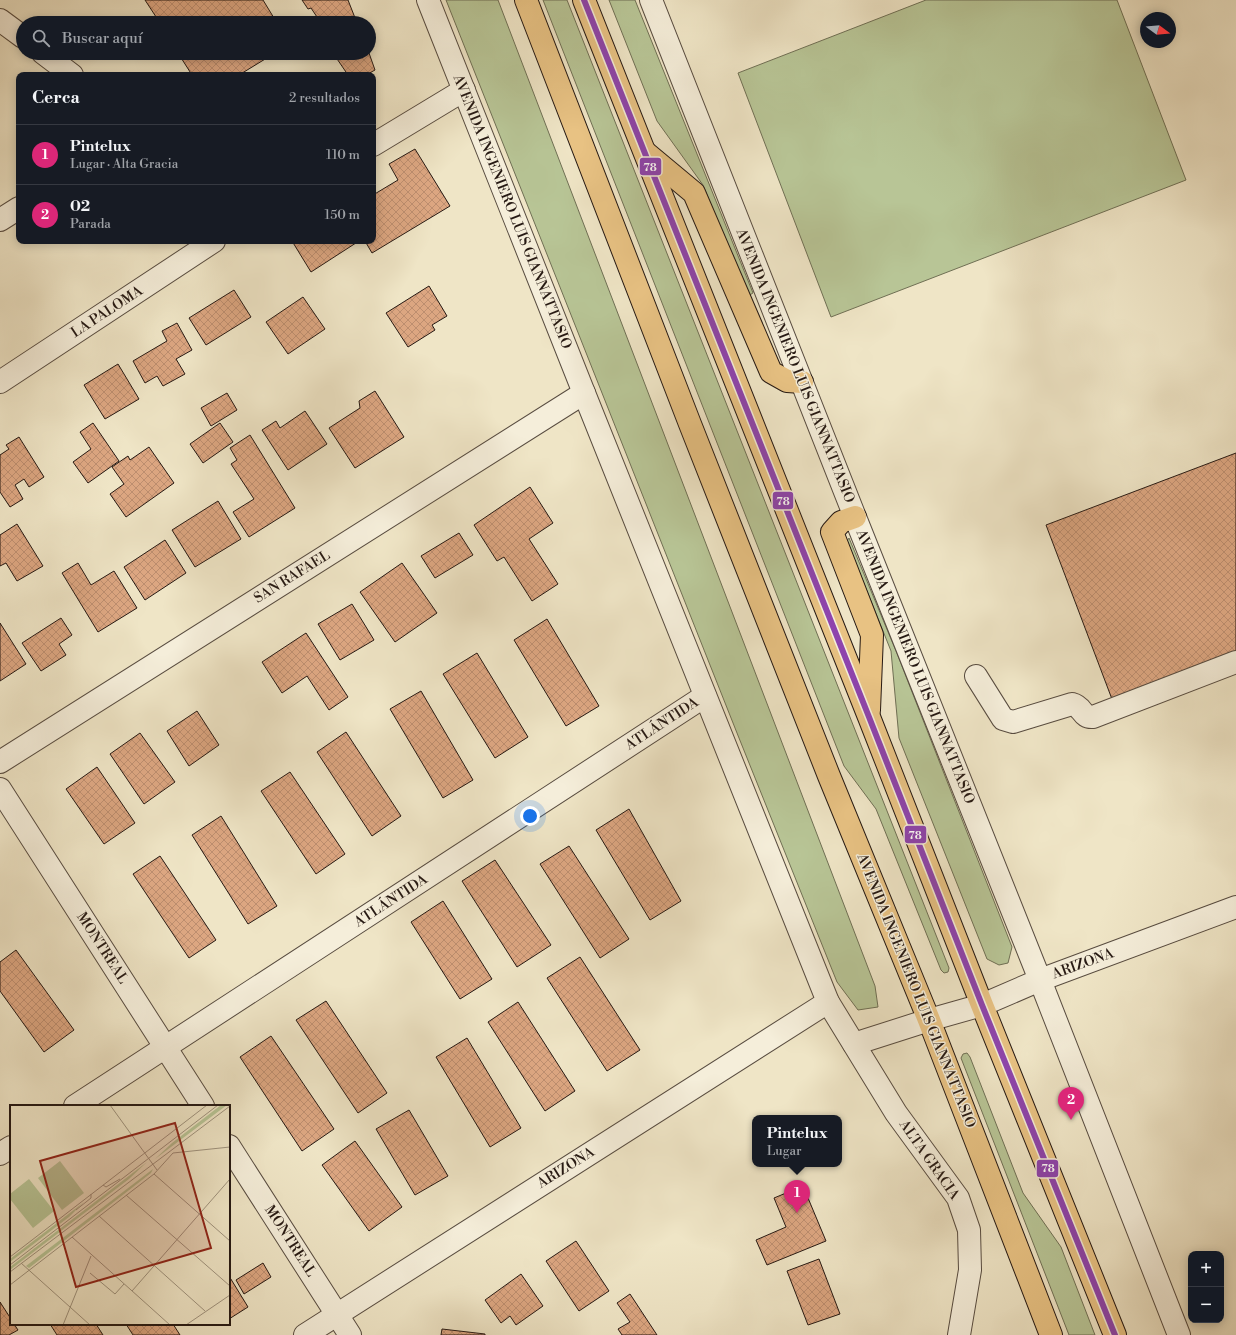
<!DOCTYPE html>
<html lang="es">
<meta charset="utf-8">
<style>
:root{--surface:#171b24;--page:#242831;--text:#f1f3f6;--muted:#9ea1a6;--line:#363941;--accent:#db2777}
body{margin:0;font-family:"Libre Bodoni",serif;background:var(--page);color:var(--text)}
.controls{position:absolute;right:12px;bottom:12px;display:grid;overflow:hidden;border-radius:8px;box-shadow:0 2px 10px #0003}
.controls button{width:36px;height:36px;display:grid;place-items:center;padding:0;border:0;border-bottom:1px solid var(--line);background:var(--surface);color:var(--text);font:20px sans-serif}
.compass{position:absolute;left:1140px;top:12px;width:36px;height:36px;border-radius:50%;background:var(--surface);box-shadow:0 2px 10px #0003;rotate:106deg}
.you{position:absolute;left:530px;top:816px;width:14px;height:14px;margin:-10px;border:3px solid #fff;border-radius:50%;background:#1a73e8;box-shadow:0 0 0 6px #1a73e833}
.badge{display:grid;place-items:center;width:26px;height:26px;border-radius:50%;background:var(--accent);color:#fff;font-size:13px;font-weight:700}
.pin{position:absolute;translate:-50% -33px;filter:drop-shadow(0 1px 2px #0008)}
.pin::after{content:'';position:absolute;top:21px;width:14px;height:12px;background:inherit;clip-path:polygon(0 0,100% 0,50% 100%)}
.popup{position:absolute;left:752px;top:1115px;width:90px;height:52px;box-sizing:border-box;display:grid;place-content:center;border-radius:8px;background:var(--surface);filter:drop-shadow(0 1px 3px #0005);font-size:13px;white-space:nowrap;color:var(--muted)}
.popup b{font-size:15px;color:var(--text)}
.popup::after{content:'';position:absolute;left:50%;top:100%;margin-left:-8px;border:8px solid transparent;border-top-color:var(--surface)}
.list{margin:0;padding:0;list-style:none}
h2{display:flex;justify-content:space-between;align-items:center;height:52px;margin:0;padding:0 16px;font-size:17px}
h2 small{font-size:13px;font-weight:400;color:var(--muted)}
.list li{display:grid;grid-template-columns:26px 1fr auto;gap:12px;align-items:center;box-sizing:border-box;height:60px;padding:0 16px;border-top:1px solid var(--line)}
.list b{display:block;font-size:15px;white-space:nowrap}
.list p{margin:0;font-size:13px;white-space:nowrap;color:var(--muted)}
.list em{font-size:13px;font-style:normal;color:var(--muted)}
.icon{flex:none;width:22px;height:22px;fill:none;stroke:currentColor;stroke-width:2;stroke-linecap:round;stroke-linejoin:round}
.map{position:relative;flex:none;width:1236px;height:1335px;overflow:hidden}
.search{position:absolute;background:var(--surface);box-shadow:0 2px 10px #0003;left:16px;top:16px;width:360px;height:44px;display:flex;align-items:center;gap:10px;box-sizing:border-box;padding:0 14px;border-radius:22px;color:var(--muted);font-size:15px}
.panel{position:absolute;background:var(--surface);box-shadow:0 2px 10px #0003;left:16px;top:72px;width:360px;height:172px;border-radius:8px}
.map>svg:first-child{display:block}
.green{fill:#b8c596;stroke:#6f6f54}
.building{fill:url(#building-cross-hatch);stroke:#261913}
.lines{fill:none;stroke-linecap:round;stroke-linejoin:round}
.minor-casing{stroke:#584c40;stroke-width:24}
.major-casing{stroke:#261913;stroke-width:24}
.minor{stroke:#f5eeda;stroke-width:22}
.major{stroke:#e8c283;stroke-width:22}
.bus-1-casing{stroke:#f5eeda;stroke-width:9}
.bus-1{stroke:#8e44ad;stroke-width:6}
.labels{text-anchor:middle;dominant-baseline:central;stroke-width:3;stroke-linejoin:round;paint-order:stroke}
.street-label{font-size:14px;fill:#261913;stroke:#f5eeda}
.inset-road{fill:none;stroke:#9f937e;stroke-width:1}
.view{fill:#8f2418;fill-opacity:0.15;stroke:#8f2418;stroke-width:2}
.inset-edge{fill:none;stroke:#261913;stroke-width:2}
.line-badge{stroke:#f5eeda;stroke-width:1.5}
.badge-label{font-size:11px;text-anchor:middle;font-weight:bold;fill:#fff}
</style>
<div class="map">
<svg width="1236" height="1335" viewBox="0 0 1236 1335">
<defs>
<pattern id="building-cross-hatch" width="8" height="8" patternUnits="userSpaceOnUse"><rect width="8" height="8" fill="#dca681"/><path d="M0 0l8 8M0 8l8-8" fill="none" stroke="#bd8e6f"/></pattern>
</defs>
<rect width="100%" height="100%" fill="#efe5c6"/>
<filter id="stains"><feTurbulence type="fractalNoise" baseFrequency=".005" numOctaves="4"/><feColorMatrix values="0 0 0 0 .2 0 0 0 0 .09 0 0 0 0 .02 0 0 0 .5 -.17"/></filter>
<radialGradient id="worn" r=".72"><stop offset=".6" stop-color="#630" stop-opacity="0"/><stop offset="1" stop-color="#630" stop-opacity=".3"/></radialGradient>
<g class="green">
<polygon points="446,0 498,0 875,986 878,1007 858,1010 837,982 737,733"/>
<polygon points="543,0 567,0 949,968 948,972 944,973 941,970 876,809 844,766"/>
<polygon points="609,0 635,0 753,293 748,296 703,185 657,121"/>
<polygon points="926,0 1117,0 1186,180 831,317 738,73"/>
<polygon points="849,538 896,651 1012,947 1008,963 999,965 987,959 899,738 891,651 847,541"/>
<polygon points="967,1053 970,1057 1023,1193 1061,1247 1095,1335 1069,1335 961,1058 963,1054"/>
</g>
<g class="building">
<polygon points="145,0 263,0 277,23 160,23"/>
<polygon points="302,0 348,0 357,23 321,23 311,8 308,9"/>
<polygon points="178,53 275,53 239,75 192,75"/>
<polygon points="333,53 369,53 375,70 366,75 348,75"/>
<polygon points="415,149 450,206 372,253 365,241 373,241 373,195 398,180 389,164"/>
<polygon points="292,241 359,241 311,272"/>
<polygon points="429,286 447,316 432,325 435,330 408,347 386,313"/>
<polygon points="234,290 251,317 206,345 189,318"/>
<polygon points="303,297 325,329 288,354 266,322"/>
<polygon points="177,323 192,350 176,359 185,374 163,386 157,376 145,383 133,361 167,341 162,331"/>
<polygon points="118,364 139,399 105,419 84,385"/>
<polygon points="375,391 404,437 355,468 329,428 360,408 359,401"/>
<polygon points="227,393 237,410 211,426 201,408"/>
<polygon points="305,411 327,444 288,470 262,430 276,421 280,428"/>
<polygon points="93,423 119,461 88,483 73,462 91,449 80,432"/>
<polygon points="220,423 233,442 203,463 190,444"/>
<polygon points="250,435 295,508 249,537 233,512 254,499 231,464 237,460 230,448"/>
<polygon points="19,437 44,477 29,487 24,479 15,485 23,499 10,507 0,492 0,455 9,449 6,445"/>
<polygon points="149,447 174,483 126,517 110,494 124,484 112,467 128,456 130,460"/>
<polygon points="1236,453 1236,670 1118,715 1046,525"/>
<polygon points="530,487 553,523 529,539 558,584 532,601 504,557 497,561 474,525"/>
<polygon points="218,501 241,539 195,567 172,530"/>
<polygon points="17,524 43,566 17,581 6,563 0,566 0,535"/>
<polygon points="459,533 473,555 435,578 421,556"/>
<polygon points="165,540 186,573 145,600 124,567"/>
<polygon points="78,563 91,585 114,571 137,608 98,632 62,573"/>
<polygon points="402,563 437,613 395,642 360,592"/>
<polygon points="352,604 374,640 340,660 318,624"/>
<polygon points="61,618 72,635 59,644 66,655 41,671 22,643"/>
<polygon points="547,619 599,706 566,726 514,640"/>
<polygon points="0,623 26,664 0,681"/>
<polygon points="306,633 348,697 329,710 307,676 282,693 262,662"/>
<polygon points="477,653 528,737 495,758 443,674"/>
<polygon points="421,691 473,780 443,798 390,709"/>
<polygon points="197,711 219,745 189,766 167,731"/>
<polygon points="346,732 401,816 372,836 317,752"/>
<polygon points="140,733 175,782 144,804 110,754"/>
<polygon points="97,767 135,823 104,844 66,789"/>
<polygon points="290,772 345,854 316,874 261,791"/>
<polygon points="629,809 681,901 650,920 596,830"/>
<polygon points="221,816 277,906 248,924 192,835"/>
<polygon points="569,846 629,939 600,958 540,864"/>
<polygon points="160,856 216,940 189,958 133,874"/>
<polygon points="495,860 551,945 517,967 462,881"/>
<polygon points="443,901 492,979 460,999 411,922"/>
<polygon points="16,950 74,1030 44,1052 0,991 0,962"/>
<polygon points="580,957 640,1050 607,1071 547,978"/>
<polygon points="326,1001 387,1093 358,1113 296,1020"/>
<polygon points="518,1002 575,1091 545,1111 488,1022"/>
<polygon points="271,1036 334,1129 302,1151 240,1057"/>
<polygon points="467,1038 521,1128 490,1147 436,1057"/>
<polygon points="409,1110 448,1176 415,1195 376,1129"/>
<polygon points="355,1141 402,1207 369,1231 322,1165"/>
<polygon points="803,1186 826,1241 767,1265 756,1240 786,1227 774,1198"/>
<polygon points="576,1241 609,1291 579,1311 546,1261"/>
<polygon points="819,1259 840,1314 808,1325 787,1271"/>
<polygon points="263,1263 271,1277 244,1294 236,1280"/>
<polygon points="521,1274 543,1306 516,1325 510,1316 501,1323 485,1300"/>
<polygon points="229,1276 248,1307 229,1319"/>
<polygon points="630,1294 657,1335 622,1335 618,1329 630,1322 617,1303"/>
<polygon points="0,1302 11,1319 11,1324 14,1324 18,1330 9,1335 0,1335"/>
<polygon points="50,1324 96,1324 103,1335 57,1335"/>
<polygon points="126,1324 173,1324 180,1335 133,1335"/>
<polygon points="442,1329 485,1334 485,1335 441,1335"/>
</g>
<g class="lines">
<defs>
<g id="minor">
<polyline points="428,0 584,393 828,1002 896,1113 958,1198 969,1230 970,1270 959,1335"/>
<polyline points="651,0 855,517 1040,980 1179,1335"/>
<polyline points="0,20 23,37"/>
<polyline points="43,53 72,75"/>
<polyline points="373,145 464,90"/>
<polyline points="0,220 19,208"/>
<polyline points="0,382 214,241"/>
<path d="M976 676 1003 719 1013 722 1072 704C1084 707 1081 718 1093 717L1236 662"/>
<polyline points="0,762 584,393"/>
<polyline points="0,789 203,1106"/>
<polyline points="854,1044 929,1020 982,1005 1040,980 1236,907"/>
<polyline points="75,1106 705,696"/>
<polyline points="229,1146 350,1335"/>
<polyline points="0,1154 11,1147"/>
<polyline points="305,1335 828,1002"/>
</g>
<g id="major">
<polyline points="526,0 690,424 829,776 929,1020 1051,1335"/>
<polyline points="584,0 869,717 982,1005 1115,1335"/>
<polyline points="646,153 694,193 771,372 787,381 802,382"/>
<polyline points="855,517 841,522 832,532 872,635 869,710"/>
</g>
</defs>
<use href="#minor" class="minor-casing"/>
<use href="#major" class="major-casing"/>
<use href="#minor" class="minor"/>
<use href="#major" class="major"/>
<defs>
<polyline id="bus-1" points="584,0 869,717 982,1005 1115,1335"/>
</defs>
<use href="#bus-1" class="bus-1-casing"/>
<use href="#bus-1" class="bus-1"/>
</g>
<g class="labels">
<g class="street-label">
<text transform="translate(512 212) rotate(68)">AVENIDA INGENIERO LUIS GIANNATTASIO</text>
<text transform="translate(107 312) rotate(-33)">LA PALOMA</text>
<text transform="translate(795 366) rotate(68)">AVENIDA INGENIERO LUIS GIANNATTASIO</text>
<text transform="translate(292 577) rotate(-32)">SAN RAFAEL</text>
<text transform="translate(915 667) rotate(68)">AVENIDA INGENIERO LUIS GIANNATTASIO</text>
<text transform="translate(662 724) rotate(-33)">ATLÁNTIDA</text>
<text transform="translate(391 901) rotate(-33)">ATLÁNTIDA</text>
<text transform="translate(102 948) rotate(57)">MONTREAL</text>
<text transform="translate(1083 964) rotate(-20)">ARIZONA</text>
<text transform="translate(916 991) rotate(68)">AVENIDA INGENIERO LUIS GIANNATTASIO</text>
<text transform="translate(929 1160) rotate(55)">ALTA GRACIA</text>
<text transform="translate(566 1168) rotate(-32)">ARIZONA</text>
<text transform="translate(290 1241) rotate(57)">MONTREAL</text>
</g>
</g>
<g transform="translate(10 1105)">
<rect width="220" height="220" fill="#efe5c6"/>
<path d="M211 0H217L145 54 162 38ZM50 56 74 88 52 105 28 73ZM137 57 119 74 0 165V162ZM143 64 141 68 19 163 16 161ZM19 74 44 106 23 123 0 94V89ZM74 97 59 112 0 157V154Z" fill="#b8c596"/>
<path class="inset-road" d="M100 0 147 65M144 69 220 136M93 80 96 82 110 74M116 90 220 181M66 105 81 93V89M89 111 195 206M62 132 160 220M0 152 197 0M11 158 80 220M0 160 208 0M0 167 220 1M80 168 105 189 114 179M0 180 144 69 163 48 220 42M122 186 220 74M53 220 81 151M176 220 220 190"/>
<path class="view" d="M165 18 201 143 66 182 30 56Z"/>
<rect width="220" height="220" class="inset-edge"/>
</g>
<g class="line-badge">
<rect x="639" y="157" width="23" height="19" rx="4" fill="#8e44ad"/>
<rect x="772" y="491" width="22" height="19" rx="4" fill="#8e44ad"/>
<rect x="904" y="825" width="23" height="19" rx="4" fill="#8e44ad"/>
<rect x="1036" y="1159" width="23" height="19" rx="4" fill="#8e44ad"/>
</g>
<g class="badge-label">
<text x="650" y="171">78</text>
<text x="783" y="505">78</text>
<text x="915" y="839">78</text>
<text x="1048" y="1172">78</text>
</g>
<rect width="100%" height="100%" filter="url(#stains)"/>
<rect width="100%" height="100%" fill="url(#worn)"/>
</svg>
<div class="controls">
<button>+</button>
<button>−</button>
</div>
<svg class="compass" viewBox="-18 -18 36 36"><path d="M0-13l5 13h-10z" fill="#e53935"/><path d="M0 13l5-13h-10z" fill="#9ea1a6"/></svg>
<div class="you"></div>
<div class="pin badge" style="left:797px;top:1213px">1</div>
<div class="popup"><b>Pintelux</b>Lugar</div>
<div class="pin badge" style="left:1071px;top:1120px">2</div>
<div class="search"><svg class="icon" aria-label="search" viewBox="0 0 24 24"><circle cx="10" cy="10" r="6"/><path d="M15 15l6 6"/></svg>Buscar aquí</div>
<section class="panel">
<h2>Cerca<small>2 resultados</small></h2>
<ul class="list">
<li><span class="badge">1</span><div><b>Pintelux</b><p>Lugar · Alta Gracia</p></div><em>110 m</em></li>
<li><span class="badge">2</span><div><b>02</b><p>Parada</p></div><em>150 m</em></li>
</ul>
</section>
</div>
